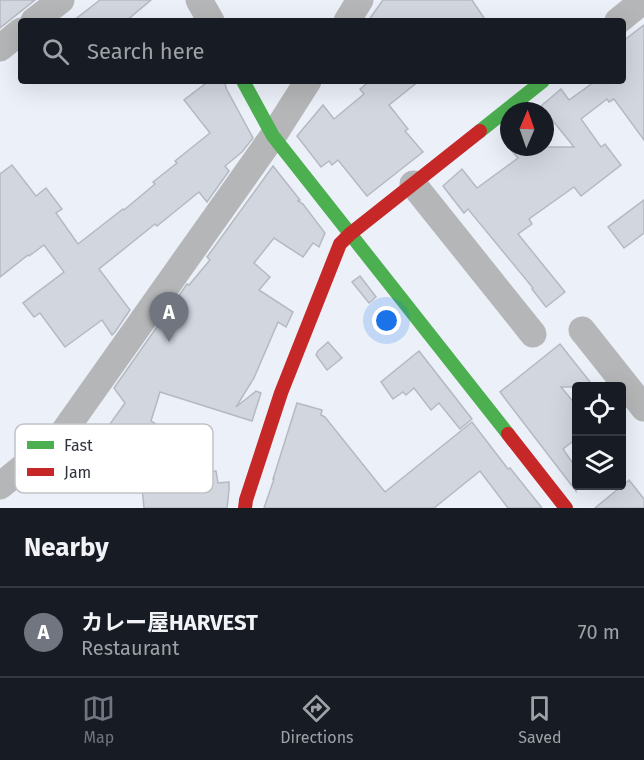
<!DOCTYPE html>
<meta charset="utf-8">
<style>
:root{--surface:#171b24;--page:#242831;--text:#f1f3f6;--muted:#9ea1a6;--line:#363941;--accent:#70757f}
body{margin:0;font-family:"Fira Sans","Noto Sans JP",sans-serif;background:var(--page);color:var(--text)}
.controls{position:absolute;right:18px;bottom:18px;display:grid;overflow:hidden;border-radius:6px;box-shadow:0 6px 24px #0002}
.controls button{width:54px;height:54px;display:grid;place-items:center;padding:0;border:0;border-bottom:2px solid var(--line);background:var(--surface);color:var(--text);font:30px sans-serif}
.compass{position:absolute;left:500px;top:102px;width:54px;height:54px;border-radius:50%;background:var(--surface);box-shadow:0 6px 24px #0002;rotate:2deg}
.you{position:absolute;left:387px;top:321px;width:21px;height:21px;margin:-15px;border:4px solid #fff;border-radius:50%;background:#1a73e8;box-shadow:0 0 0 9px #1a73e833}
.badge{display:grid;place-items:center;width:39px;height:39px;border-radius:50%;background:var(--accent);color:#fff;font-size:20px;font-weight:700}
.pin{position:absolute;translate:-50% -50px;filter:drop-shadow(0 2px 3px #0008)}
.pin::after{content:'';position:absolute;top:32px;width:21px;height:18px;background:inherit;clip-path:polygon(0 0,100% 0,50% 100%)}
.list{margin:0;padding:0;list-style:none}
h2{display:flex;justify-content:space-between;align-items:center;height:78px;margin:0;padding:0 24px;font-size:26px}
h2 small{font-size:20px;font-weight:400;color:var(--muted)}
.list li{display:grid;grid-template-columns:39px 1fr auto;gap:18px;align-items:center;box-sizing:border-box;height:90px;padding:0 24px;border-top:2px solid var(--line)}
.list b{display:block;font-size:22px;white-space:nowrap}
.list p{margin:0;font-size:20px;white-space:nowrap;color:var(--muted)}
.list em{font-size:20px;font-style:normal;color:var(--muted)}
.icon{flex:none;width:33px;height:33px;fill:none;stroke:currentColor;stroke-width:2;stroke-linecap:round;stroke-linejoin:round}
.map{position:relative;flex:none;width:644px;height:508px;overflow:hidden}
.search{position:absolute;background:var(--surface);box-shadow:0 6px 24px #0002;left:18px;right:18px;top:18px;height:66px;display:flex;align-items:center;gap:15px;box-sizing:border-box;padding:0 21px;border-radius:6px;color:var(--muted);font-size:22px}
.sheet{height:168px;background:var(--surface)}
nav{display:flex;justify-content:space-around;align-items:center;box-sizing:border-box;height:84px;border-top:2px solid var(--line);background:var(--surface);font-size:16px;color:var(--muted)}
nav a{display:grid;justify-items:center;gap:3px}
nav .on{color:var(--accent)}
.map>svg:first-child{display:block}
.building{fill:#d2d6df;stroke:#b5b9c2;stroke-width:1.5}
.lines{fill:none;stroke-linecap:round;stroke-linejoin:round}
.street{stroke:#b4b6b7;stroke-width:27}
.fast{stroke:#4caf50;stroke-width:14}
.jam{stroke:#c62828;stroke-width:14}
.key{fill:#fff;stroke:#c0c2c5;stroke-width:1.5}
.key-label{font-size:16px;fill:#2e333e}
</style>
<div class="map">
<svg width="644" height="508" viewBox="0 0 644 508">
<rect width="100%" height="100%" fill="#ecf0f9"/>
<g class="building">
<polygon points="0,0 35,0 0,28"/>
<polygon points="100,0 151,0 126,21 73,21"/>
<polygon points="383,0 472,0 486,21 368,21"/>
<polygon points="644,25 644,140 614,99 609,102 607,99 581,119 601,147 605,144 621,165 581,196 574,187 529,219 532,224 518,234 565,292 546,307 532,289 533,288 468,209 464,213 443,186 462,169 477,188 518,158 508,147 574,147 541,106 561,89 569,100 594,82 593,81 623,81 623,41"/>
<polygon points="209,81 224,81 227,90 253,138 242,152 225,166 229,171 207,202 199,192 157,226 155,224 99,269 130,310 115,332 112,335 102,320 65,347 40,313 34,317 23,303 64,272 44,245 29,256 28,255 0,277 0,174 12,165 36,196 46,188 62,209 56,213 78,244 123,209 124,210 155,184 153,182 177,163 175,161 210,133 184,100"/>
<polygon points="370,81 419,81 389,105 408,129 405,131 423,152 367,196 338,160 332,165 329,161 321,167 297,136 323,105 334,119 364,94 360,89"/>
<polygon points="273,166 300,200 298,201 303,204 325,233 319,247 313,243 303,257 274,238 254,263 270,277 259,290 293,312 286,327 278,322 254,378 236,407 256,391 261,393 252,421 160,392 151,421 168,432 149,460 105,431 125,403 114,388 187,284 189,285 210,260 207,257"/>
<polygon points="644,200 644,233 624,248 608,227"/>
<polygon points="360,276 376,297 369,303 352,282"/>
<polygon points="328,342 342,358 327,370 316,355 318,351"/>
<polygon points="560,344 594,387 561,387 576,405 576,439 563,449 576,468 576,491 500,392"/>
<polygon points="419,351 472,419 460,429 439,403 431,410 414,388 406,395 403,392 393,399 381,382"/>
<polygon points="297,403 322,410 321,415 325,417 385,492 472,422 508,469 510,468 542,508 508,508 480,471 434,508 264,508 274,479 273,479"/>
<polygon points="216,471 218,483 229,482 229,490 227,508 144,508 141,477"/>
<polygon points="629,480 644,499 644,508 595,508"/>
</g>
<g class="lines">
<g class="street">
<polyline points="199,0 211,21"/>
<polyline points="34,21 61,0"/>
<polyline points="347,21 360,0"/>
<polyline points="618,21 644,0"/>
<polyline points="0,48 21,31"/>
<polyline points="413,184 533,334"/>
<polyline points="582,330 644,408"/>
<polyline points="0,486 60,437 273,136 308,81"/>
</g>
<g class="fast">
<polyline points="243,81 273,136 508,434"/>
<polyline points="480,131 543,81"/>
</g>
<g class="jam">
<polyline points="508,434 566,508"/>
<polyline points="245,508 246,500 281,393 340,244 350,234 480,131"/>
</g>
</g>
<rect x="15" y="424" width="198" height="69" rx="9" class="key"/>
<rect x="27" y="441" width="27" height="8" fill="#4caf50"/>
<rect x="27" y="468" width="27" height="8" fill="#c62828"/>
<g class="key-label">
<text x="64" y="451">Fast</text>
<text x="64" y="478">Jam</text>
</g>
</svg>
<div class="controls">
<button><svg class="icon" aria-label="locate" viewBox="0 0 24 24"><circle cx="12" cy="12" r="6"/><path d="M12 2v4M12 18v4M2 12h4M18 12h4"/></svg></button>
<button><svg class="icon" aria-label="layers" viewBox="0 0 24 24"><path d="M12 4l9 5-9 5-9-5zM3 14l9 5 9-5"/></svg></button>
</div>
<svg class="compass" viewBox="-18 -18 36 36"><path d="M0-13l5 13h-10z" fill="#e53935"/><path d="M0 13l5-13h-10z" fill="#9ea1a6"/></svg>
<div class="you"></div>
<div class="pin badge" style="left:169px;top:342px">A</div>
<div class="search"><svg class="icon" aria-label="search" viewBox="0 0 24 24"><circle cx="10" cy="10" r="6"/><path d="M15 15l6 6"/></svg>Search here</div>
</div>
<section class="sheet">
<h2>Nearby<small></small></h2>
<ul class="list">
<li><span class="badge">A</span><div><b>カレー屋HARVEST</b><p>Restaurant</p></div><em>70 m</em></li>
</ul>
</section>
<nav>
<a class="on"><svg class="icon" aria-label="map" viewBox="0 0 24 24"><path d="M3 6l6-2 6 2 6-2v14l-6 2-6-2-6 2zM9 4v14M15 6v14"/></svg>Map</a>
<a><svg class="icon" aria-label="directions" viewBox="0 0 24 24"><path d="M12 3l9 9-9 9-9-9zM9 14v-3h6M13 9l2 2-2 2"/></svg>Directions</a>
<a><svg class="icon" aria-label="saved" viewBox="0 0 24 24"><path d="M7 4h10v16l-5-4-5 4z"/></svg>Saved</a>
</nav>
